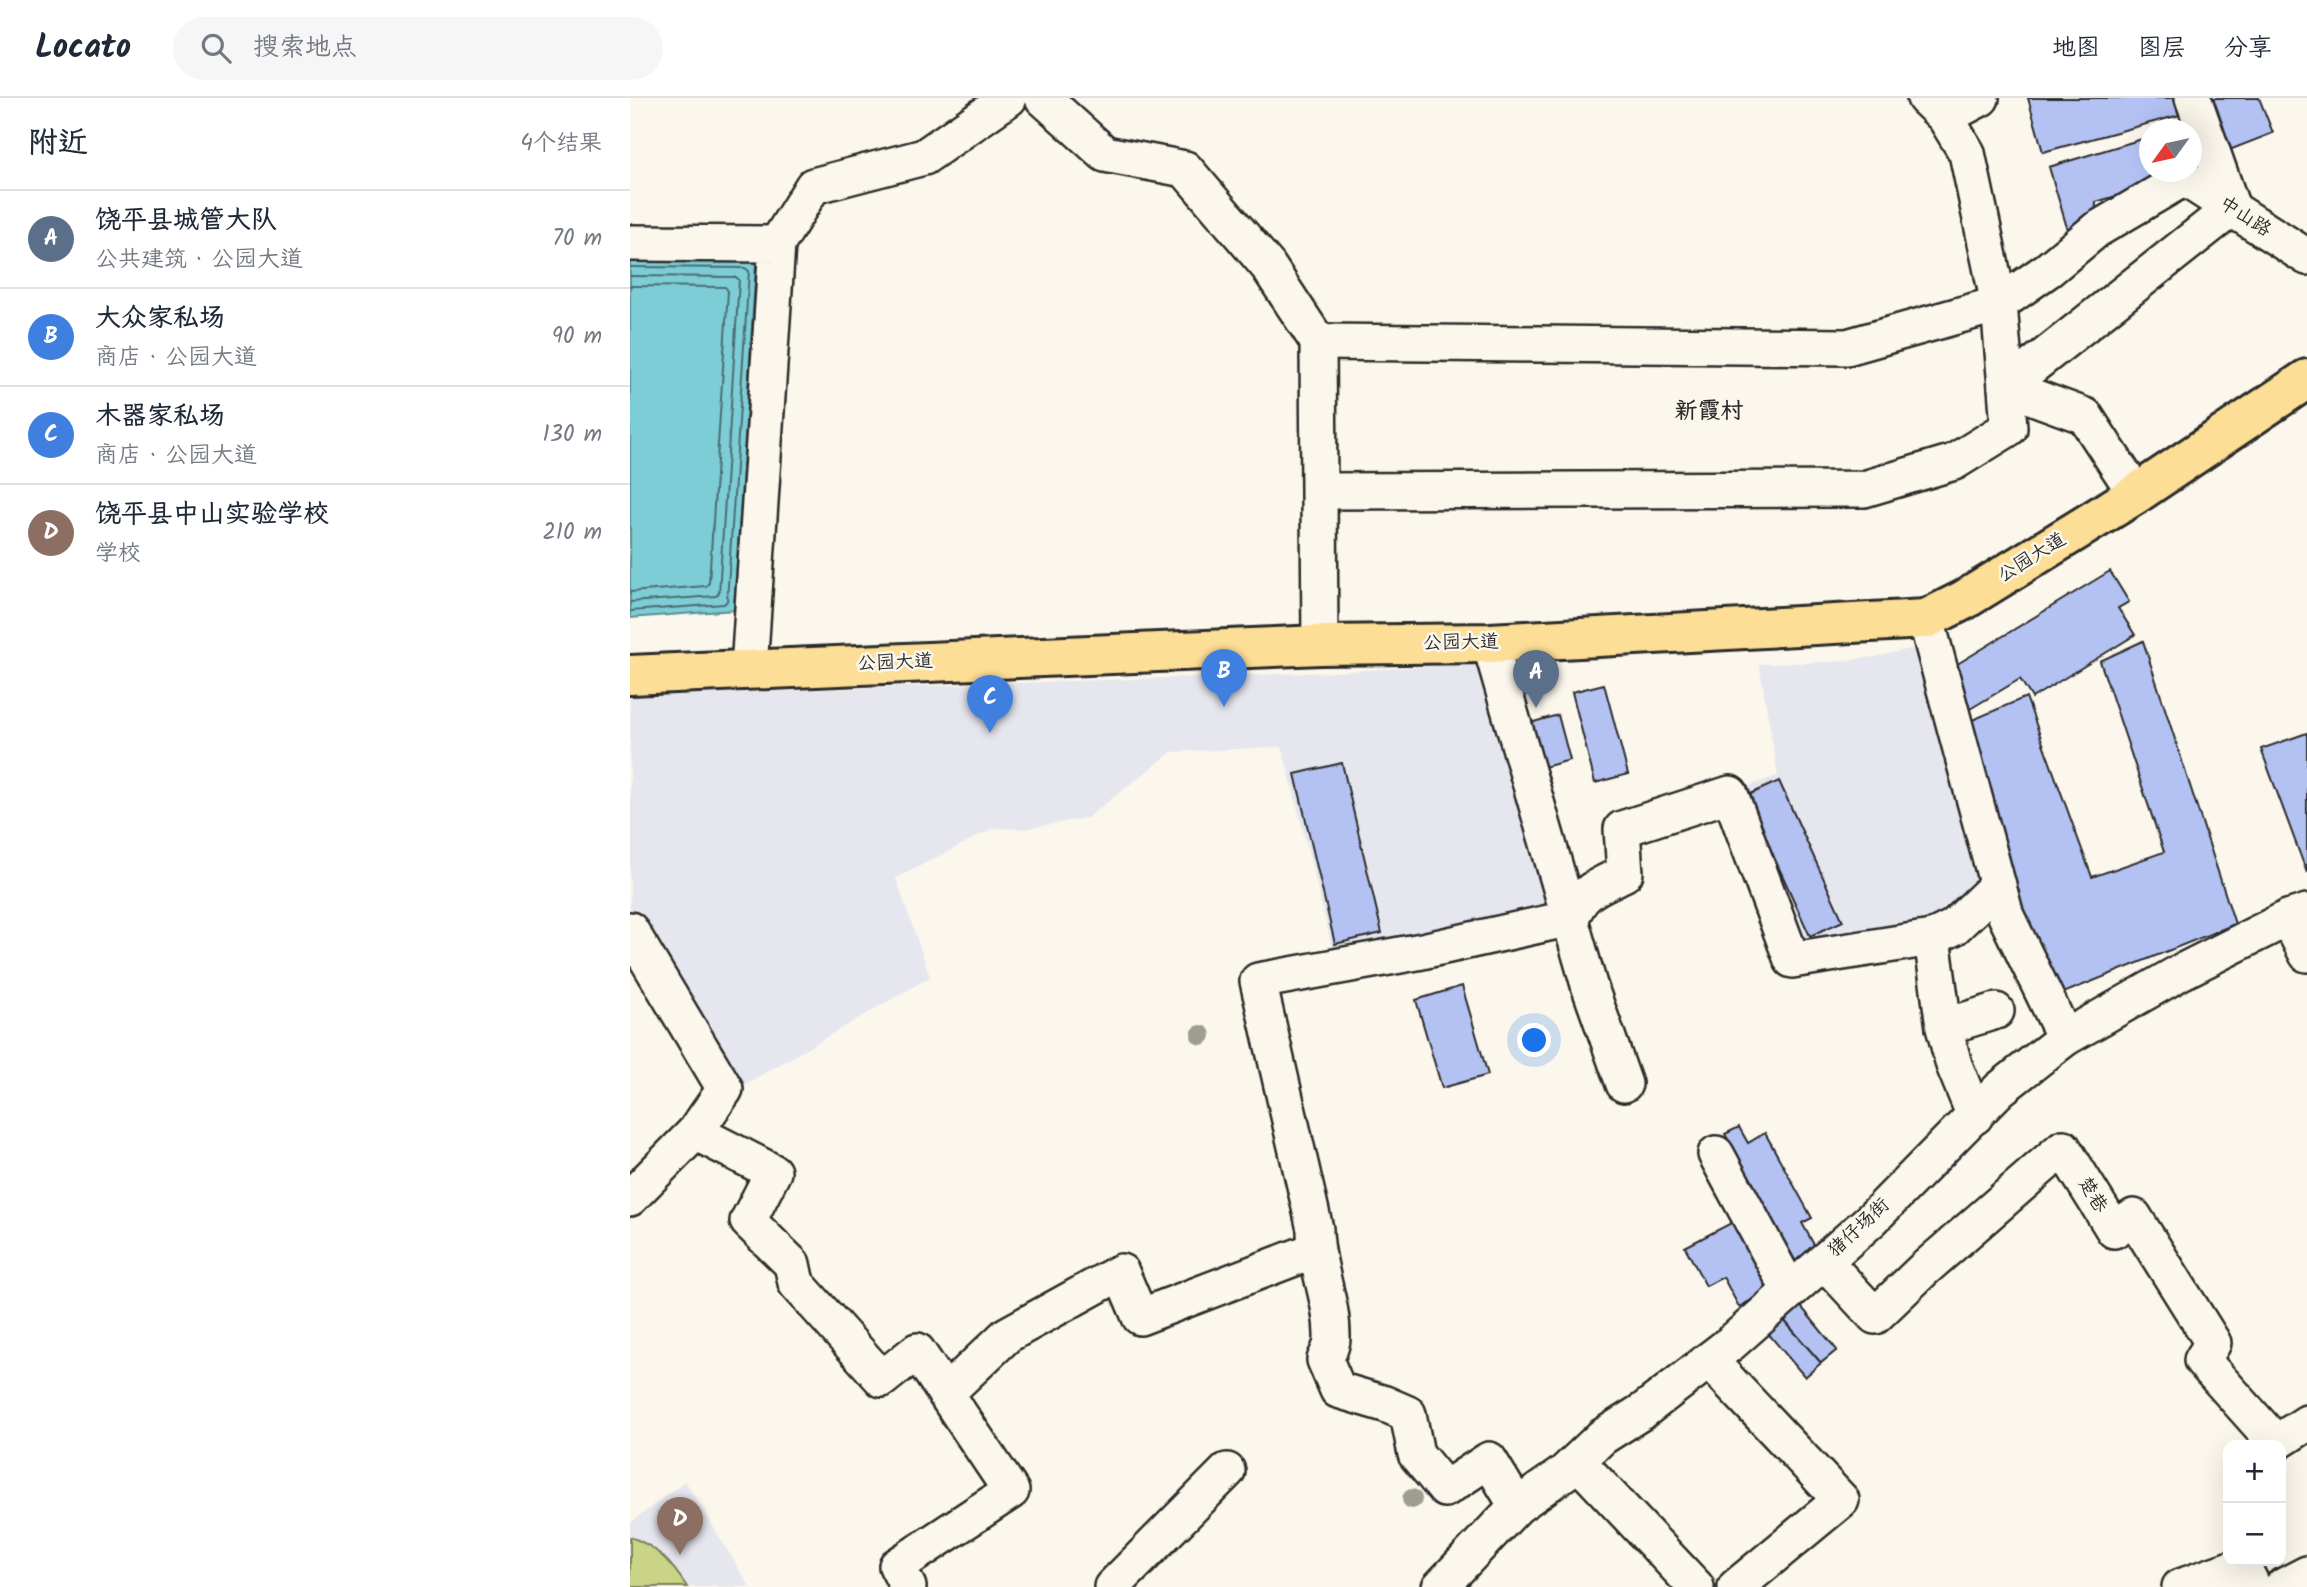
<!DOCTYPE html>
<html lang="zh">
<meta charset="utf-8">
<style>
:root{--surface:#fff;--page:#f6f6f7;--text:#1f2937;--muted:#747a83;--line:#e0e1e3;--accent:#2563eb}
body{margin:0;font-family:Kalam,"LXGW WenKai TC",sans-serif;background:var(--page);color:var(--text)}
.controls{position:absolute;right:21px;bottom:21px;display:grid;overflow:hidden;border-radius:14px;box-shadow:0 7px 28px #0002}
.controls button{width:63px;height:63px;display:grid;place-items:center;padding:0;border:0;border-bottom:2px solid var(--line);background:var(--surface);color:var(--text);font:35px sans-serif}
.compass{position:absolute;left:1509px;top:21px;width:63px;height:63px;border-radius:50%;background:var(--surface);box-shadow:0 7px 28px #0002;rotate:237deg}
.you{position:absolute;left:905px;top:943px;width:24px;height:24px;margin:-18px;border:5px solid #fff;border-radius:50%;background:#1a73e8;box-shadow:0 0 0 10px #1a73e833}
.badge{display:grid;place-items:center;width:46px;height:46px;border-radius:50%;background:var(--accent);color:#fff;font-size:23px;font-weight:700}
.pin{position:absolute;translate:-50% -58px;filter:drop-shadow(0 2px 4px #0008)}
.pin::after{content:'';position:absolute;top:37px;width:24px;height:21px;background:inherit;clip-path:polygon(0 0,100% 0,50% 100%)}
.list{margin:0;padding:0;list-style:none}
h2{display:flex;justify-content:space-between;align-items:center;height:91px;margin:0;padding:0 28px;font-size:30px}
h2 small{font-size:23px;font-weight:400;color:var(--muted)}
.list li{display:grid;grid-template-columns:46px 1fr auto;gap:21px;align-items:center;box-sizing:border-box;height:98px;padding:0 28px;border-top:2px solid var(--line)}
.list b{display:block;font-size:26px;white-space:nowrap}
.list p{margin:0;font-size:23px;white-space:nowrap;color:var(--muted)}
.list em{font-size:23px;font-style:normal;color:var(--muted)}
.icon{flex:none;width:38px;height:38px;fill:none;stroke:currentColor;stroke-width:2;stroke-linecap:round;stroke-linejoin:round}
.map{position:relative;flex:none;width:1677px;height:1489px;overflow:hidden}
header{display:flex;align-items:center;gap:42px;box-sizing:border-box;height:98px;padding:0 35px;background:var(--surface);border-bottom:2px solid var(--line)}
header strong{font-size:33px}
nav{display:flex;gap:38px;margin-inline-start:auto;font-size:24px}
.search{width:490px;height:63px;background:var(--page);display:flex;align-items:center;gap:18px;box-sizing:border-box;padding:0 24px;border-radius:38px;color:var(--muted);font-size:26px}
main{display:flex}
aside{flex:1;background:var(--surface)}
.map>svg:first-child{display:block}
.built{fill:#e6e7ee}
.green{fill:#c9d487;stroke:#7a8059;stroke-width:2}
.water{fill:#7dcdd7;stroke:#5c8c92;stroke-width:2}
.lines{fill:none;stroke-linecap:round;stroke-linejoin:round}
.shore{stroke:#4c6c70;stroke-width:2}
.building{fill:#b4c2f3;stroke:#2b2b2b;stroke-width:2}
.minor-casing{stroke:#2b2b2b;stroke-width:40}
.major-casing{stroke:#2b2b2b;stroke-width:44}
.minor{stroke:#fbf7ec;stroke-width:35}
.major{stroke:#fdde96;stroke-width:38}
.tree{fill:#9e9e8e}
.labels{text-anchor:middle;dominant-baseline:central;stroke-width:5;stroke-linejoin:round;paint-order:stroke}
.street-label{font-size:19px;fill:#2b2b2b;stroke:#fbf7ec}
.quarter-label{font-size:23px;font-weight:bold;fill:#2b2b2b;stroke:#fbf7ec}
</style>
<header>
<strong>Locato</strong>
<div class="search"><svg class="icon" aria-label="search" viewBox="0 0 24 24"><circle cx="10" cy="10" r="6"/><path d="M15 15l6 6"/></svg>搜索地点</div>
<nav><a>地图</a><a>图层</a><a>分享</a></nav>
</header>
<main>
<aside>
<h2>附近<small>4个结果</small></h2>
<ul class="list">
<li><span class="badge" style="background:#5c6f8a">A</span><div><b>饶平县城管大队</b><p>公共建筑 · 公园大道</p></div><em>70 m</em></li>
<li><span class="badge" style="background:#3f7fe0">B</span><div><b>大众家私场</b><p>商店 · 公园大道</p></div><em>90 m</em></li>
<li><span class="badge" style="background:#3f7fe0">C</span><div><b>木器家私场</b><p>商店 · 公园大道</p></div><em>130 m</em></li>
<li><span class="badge" style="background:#8d6e63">D</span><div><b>饶平县中山实验学校</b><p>学校</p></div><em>210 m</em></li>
</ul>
</aside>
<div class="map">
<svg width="1677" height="1489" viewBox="0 0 1677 1489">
<rect width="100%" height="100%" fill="#fbf7ec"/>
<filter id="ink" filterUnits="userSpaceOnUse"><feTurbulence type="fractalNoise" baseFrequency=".0143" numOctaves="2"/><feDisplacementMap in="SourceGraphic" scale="14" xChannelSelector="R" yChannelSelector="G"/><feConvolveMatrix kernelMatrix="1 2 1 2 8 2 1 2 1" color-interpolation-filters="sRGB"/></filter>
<g filter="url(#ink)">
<g class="built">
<polygon points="1293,548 1356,775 1315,826 1168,853 1108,692 1148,677 1129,566 1198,564 1245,559"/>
<polygon points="855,564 925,810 703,853 652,649 542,654 457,720 393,731 364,730 266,780 300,879 107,991 0,815 0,598 706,574"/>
<polygon points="55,1383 120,1489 0,1489 0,1425"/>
</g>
<path class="green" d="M0 1439C26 1447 43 1467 57 1489H0Z"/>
<polygon class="water" points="0,162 126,163 104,512 0,520"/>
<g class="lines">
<g class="shore">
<polyline points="0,169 115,170 119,173 97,503 94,506 0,513"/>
<polyline points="0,178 106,179 109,182 89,495 86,498 0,504"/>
<polyline points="0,188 95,189 98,193 79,485 76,488 0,494"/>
</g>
</g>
<g class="building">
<polygon points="1398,0 1552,0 1557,15 1413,54"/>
<polygon points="1577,0 1629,0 1643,35 1597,53"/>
<polygon points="1512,41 1520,65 1520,74 1522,74 1526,86 1466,104 1465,124 1438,133 1419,69"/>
<polygon points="1480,473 1499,504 1488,510 1505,537 1402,600 1390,581 1335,614 1311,576"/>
<polygon points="1513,543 1605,826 1426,898 1384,811 1333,626 1396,599 1462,779 1534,754 1470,563"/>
<polygon points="974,586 998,676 965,685 942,594"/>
<polygon points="928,617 940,662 903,672 900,625"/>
<polygon points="1677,635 1677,775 1631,651"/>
<polygon points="712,665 752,835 705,846 665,676"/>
<polygon points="1149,683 1213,823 1180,838 1116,698"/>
<polygon points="832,888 858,977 812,990 786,902"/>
<polygon points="1109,1029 1118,1045 1135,1035 1182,1120 1172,1125 1188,1154 1167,1166 1095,1036"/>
<polygon points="1105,1123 1142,1191 1109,1209 1093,1179 1076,1188 1055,1149"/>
<polygon points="1169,1206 1207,1252 1191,1265 1152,1220"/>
<polygon points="1152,1220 1191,1265 1175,1279 1136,1233"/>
</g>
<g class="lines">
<defs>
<g id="minor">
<polyline points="413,0 475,56 555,71 638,168 688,244 690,547"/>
<polyline points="1295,0 1315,19 1337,55 1369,206 1376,289 1455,318 1506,396"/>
<polyline points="1315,19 1351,0"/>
<polyline points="0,145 147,146 119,571"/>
<polyline points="147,146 183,88 294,59 379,0"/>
<polyline points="688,244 1217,249 1369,206 1419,171 1466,132 1554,80 1677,159"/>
<polyline points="690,393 1234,391 1324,364 1379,330 1376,289 1602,110 1563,0"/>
<polyline points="1296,521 1376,818 1435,940"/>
<polyline points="860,545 959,887 994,986"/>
<path d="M941 820C953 791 968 789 995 775L992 731 1100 696 1162 862 1302 840"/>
<polyline points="1658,820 1677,856"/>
<polyline points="0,832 95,991 65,1034 143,1074 118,1123 162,1166 166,1185 252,1281 287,1253 381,1393 267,1468 278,1489"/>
<polyline points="1314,929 1302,840 1324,829 1368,787"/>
<polyline points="1345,1018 1324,967 1314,929 1366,913"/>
<polyline points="1086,1056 1160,1193"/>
<polyline points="0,1100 65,1034"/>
<polyline points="1194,1163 1245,1218 1293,1172 1433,1050 1484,1132 1504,1119 1583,1245 1572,1262 1646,1345 1677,1325"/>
<polyline points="1079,1262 1211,1402 1106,1489"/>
<polyline points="316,1295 377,1237 491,1174 510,1219 685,1152"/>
<polyline points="947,1363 1066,1489"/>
<path d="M887 1408 859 1362 815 1391 786 1356 778 1316 755 1306 708 1292 695 1262C698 1255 702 1248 702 1241 703 1203 685 1168 685 1131L628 883 792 853 941 820"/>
<polyline points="482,1489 597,1373"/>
<polyline points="810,1489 887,1408 934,1375 972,1339 1013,1313 1101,1245 1242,1121 1370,991 1435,940 1549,875 1658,820 1677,814"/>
<polyline points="1550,1489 1612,1467 1623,1489"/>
<polyline points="1652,1489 1677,1476"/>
</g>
<polyline id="major" points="0,577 690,547 860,545 1296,521 1334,502 1506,396 1677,281"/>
</defs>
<use href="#minor" class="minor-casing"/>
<use href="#major" class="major-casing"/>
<use href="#minor" class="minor"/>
<use href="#major" class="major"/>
</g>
<g class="tree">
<circle cx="571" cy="937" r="10"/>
<circle cx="782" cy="1401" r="10"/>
</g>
</g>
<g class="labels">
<g class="street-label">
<text transform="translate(1615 119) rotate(33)">中山路</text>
<text transform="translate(1402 460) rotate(-32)">公园大道</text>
<text transform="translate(831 545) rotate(-1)">公园大道</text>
<text transform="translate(265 565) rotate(-2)">公园大道</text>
<text transform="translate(1462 1097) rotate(58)">楚巷</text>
<text transform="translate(1229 1130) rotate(-43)">猪仔场街</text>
</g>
<g class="quarter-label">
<text x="1079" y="314">新霞村</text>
</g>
</g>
</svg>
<div class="controls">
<button>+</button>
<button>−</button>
</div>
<svg class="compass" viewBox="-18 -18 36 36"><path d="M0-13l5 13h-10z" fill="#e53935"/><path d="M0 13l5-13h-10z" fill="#747a83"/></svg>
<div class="you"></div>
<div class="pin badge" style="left:906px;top:610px;background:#5c6f8a">A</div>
<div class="pin badge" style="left:594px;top:609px;background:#3f7fe0">B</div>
<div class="pin badge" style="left:360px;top:635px;background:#3f7fe0">C</div>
<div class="pin badge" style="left:50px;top:1457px;background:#8d6e63">D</div>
</div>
</main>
